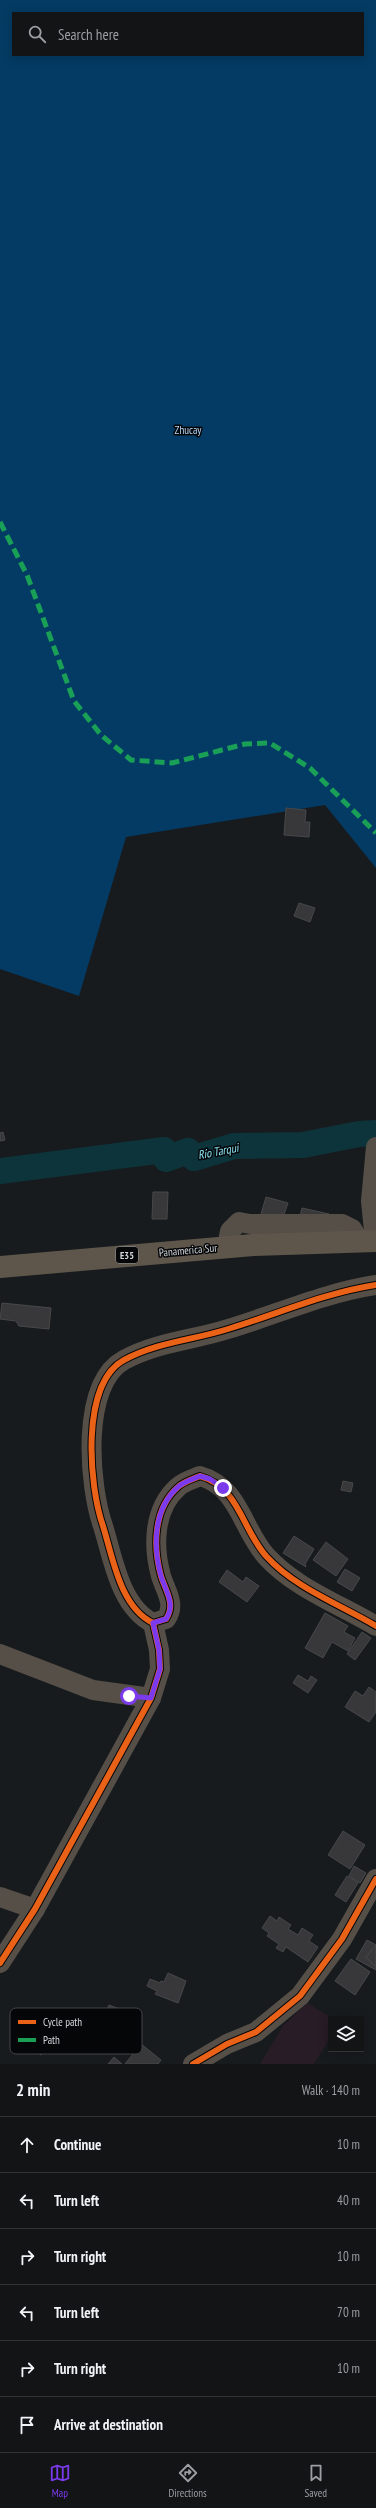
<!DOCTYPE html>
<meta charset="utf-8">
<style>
:root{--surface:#121416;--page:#1b1d1f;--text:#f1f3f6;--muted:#9c9ea1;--line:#313335;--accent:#7c3aed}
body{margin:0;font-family:"PT Sans Narrow",sans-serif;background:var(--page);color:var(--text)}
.controls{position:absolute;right:12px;bottom:12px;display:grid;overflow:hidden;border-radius:0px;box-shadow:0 2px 10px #0003}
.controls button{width:36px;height:36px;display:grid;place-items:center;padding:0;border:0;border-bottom:1px solid var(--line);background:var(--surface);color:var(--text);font:20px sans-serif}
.stop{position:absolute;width:12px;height:12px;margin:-9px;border:3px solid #7c3aed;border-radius:50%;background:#fff}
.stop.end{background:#7c3aed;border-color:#fff;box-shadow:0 1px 4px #0008}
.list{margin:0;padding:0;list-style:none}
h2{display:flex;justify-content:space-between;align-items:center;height:52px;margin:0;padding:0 16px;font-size:17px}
h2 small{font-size:13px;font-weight:400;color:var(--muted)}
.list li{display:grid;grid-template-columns:26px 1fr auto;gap:12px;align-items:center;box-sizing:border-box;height:56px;padding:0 16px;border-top:1px solid var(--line)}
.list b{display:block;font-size:15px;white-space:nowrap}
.list em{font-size:13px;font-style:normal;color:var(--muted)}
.icon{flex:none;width:22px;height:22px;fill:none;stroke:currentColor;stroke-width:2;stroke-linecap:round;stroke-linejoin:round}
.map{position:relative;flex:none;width:376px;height:2064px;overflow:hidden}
.search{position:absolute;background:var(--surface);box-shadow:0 2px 10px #0003;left:12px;right:12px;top:12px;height:44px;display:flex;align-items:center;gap:10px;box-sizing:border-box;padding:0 14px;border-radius:0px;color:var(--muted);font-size:15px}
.sheet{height:388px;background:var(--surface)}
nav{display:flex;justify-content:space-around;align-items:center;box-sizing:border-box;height:56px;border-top:1px solid var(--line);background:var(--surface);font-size:11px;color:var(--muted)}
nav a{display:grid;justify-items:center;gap:2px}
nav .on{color:var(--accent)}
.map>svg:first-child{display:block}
.education{fill:#281c27}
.green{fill:#043b64;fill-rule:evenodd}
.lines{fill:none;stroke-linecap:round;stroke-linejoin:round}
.river{stroke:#0d343b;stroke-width:26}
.building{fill:#38383a;stroke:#474848}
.minor{stroke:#554f48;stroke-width:20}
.highway{stroke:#5f564b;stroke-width:22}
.quiet{stroke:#1a9f57;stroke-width:5;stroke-dasharray:10 5;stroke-linecap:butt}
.cycleway-casing{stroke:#040608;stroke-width:8}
.cycleway{stroke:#ea6118;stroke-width:6}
.route{stroke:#7c3aed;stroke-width:5}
.labels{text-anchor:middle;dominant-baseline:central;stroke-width:3;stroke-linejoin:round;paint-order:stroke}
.shield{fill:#040608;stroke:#95989c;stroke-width:1}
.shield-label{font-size:10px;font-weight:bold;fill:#d3d7db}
.park-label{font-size:11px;fill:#b7d9fb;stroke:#040608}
.street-label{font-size:11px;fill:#d3d7db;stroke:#040608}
.water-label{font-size:12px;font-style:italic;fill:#8ce5f5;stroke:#040608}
.key{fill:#040608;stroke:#424547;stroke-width:1}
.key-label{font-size:11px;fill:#d3d7db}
</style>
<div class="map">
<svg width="376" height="2064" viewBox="0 0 376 2064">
<rect width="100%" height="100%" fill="#181b1e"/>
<polygon class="education" points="307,2003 334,2019 331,2019 331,2037 314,2064 260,2064 283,2026"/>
<path class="green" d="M0 0H376V868L325 805 126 837 79 996 0 969ZM13 13H363V55H13Z"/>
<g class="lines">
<polyline class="river" points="0,1171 164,1150 166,1159 188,1151 194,1158 234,1146 303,1145 359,1134 376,1133"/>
</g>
<g class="building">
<polygon points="286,808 306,810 305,822 310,822 309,837 284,835"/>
<polygon points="299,903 315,908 310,922 294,916"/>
<polygon points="3,1132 5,1140 0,1141 0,1133"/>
<polygon points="153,1192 168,1192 167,1219 152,1219"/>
<polygon points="266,1197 288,1203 282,1220 261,1214"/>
<polygon points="302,1208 329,1214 300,1216"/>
<polygon points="2,1303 51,1308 49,1329 19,1326 16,1321 0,1319"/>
<polygon points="343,1481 353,1483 351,1492 341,1490"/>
<polygon points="294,1536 314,1549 305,1564 306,1567 283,1553"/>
<polygon points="326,1542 348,1559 336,1576 313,1560"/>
<polygon points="345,1569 360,1578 352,1591 337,1582"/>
<polygon points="227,1570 243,1582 246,1577 259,1586 247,1602 219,1582"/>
<polygon points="325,1613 348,1626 344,1632 355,1638 348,1651 332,1642 323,1658 305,1648"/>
<polygon points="362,1632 371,1638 355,1660 347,1654"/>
<polygon points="298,1675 308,1681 311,1676 317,1680 308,1693 293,1683"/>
<polygon points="369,1687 376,1692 376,1712 369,1722 345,1707 355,1691 363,1696"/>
<polygon points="343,1831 365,1845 350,1869 328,1855"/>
<polygon points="354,1866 366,1873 360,1883 349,1876"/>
<polygon points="347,1876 358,1883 346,1902 335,1895"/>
<polygon points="270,1916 277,1921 279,1917 291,1925 288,1929 298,1935 302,1928 313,1935 309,1941 318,1947 308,1962 286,1947 283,1952 276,1948 279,1944 267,1936 269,1933 262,1928"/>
<polygon points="367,1940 376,1945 376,1970 356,1959"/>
<polygon points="376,1945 376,1965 375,1966 366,1957"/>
<polygon points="351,1959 370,1972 355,1995 335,1981"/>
<polygon points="168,1973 186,1981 178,2003 155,1994 157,1991 147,1986 150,1979 160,1983 161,1981 164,1982"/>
<polygon points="109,2005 122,2010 116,2024 103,2019"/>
<polygon points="38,2022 55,2036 41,2055 23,2041"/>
<polygon points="141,2044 161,2060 158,2064 125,2064"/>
<polygon points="114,2057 122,2064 108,2064"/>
</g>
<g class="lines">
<g class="minor">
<polyline points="375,1241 371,1201 376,1147"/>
<polyline points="227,1247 230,1231 239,1222 250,1224 342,1224 352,1229 360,1242"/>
<path d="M376 1285C324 1293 278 1314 228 1329 194 1340 157 1342 124 1360 80 1384 89 1486 103 1526 113 1558 120 1607 153 1623L166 1619C176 1604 166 1592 161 1576 153 1547 153 1509 178 1487 183 1482 193 1479 200 1476 239 1487 242 1529 266 1556 295 1588 339 1604 376 1626"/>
<polyline points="0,1654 93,1690 151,1698"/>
<polyline points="0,1897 35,1909"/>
<polyline points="0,1963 35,1909 151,1698 160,1669 159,1650 153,1623"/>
<polyline points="193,2064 227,2044 256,2032 300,1996 342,1939 376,1879"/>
</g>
<polyline class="highway" points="0,1267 253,1245 376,1241"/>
<polyline class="quiet" points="0,522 27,575 74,701 101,735 131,760 172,763 245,744 270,743 310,768 376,833"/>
<defs>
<g id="cycleway">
<path d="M376 1285C324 1293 278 1314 228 1329 194 1340 157 1342 124 1360 80 1384 89 1486 103 1526 113 1558 120 1607 153 1623L166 1619C176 1604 166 1592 161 1576 153 1547 153 1509 178 1487 183 1482 193 1479 200 1476 239 1487 242 1529 266 1556 295 1588 339 1604 376 1626"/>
<polyline points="0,1963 35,1909 151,1698 160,1669 159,1650 153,1623"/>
<polyline points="193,2064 227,2044 256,2032 300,1996 342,1939 376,1879"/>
</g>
</defs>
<use href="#cycleway" class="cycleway-casing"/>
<use href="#cycleway" class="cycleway"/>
</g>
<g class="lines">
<path class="route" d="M129 1696 151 1698 160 1669 159 1650 153 1623 166 1619C176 1604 166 1592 161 1576 153 1547 153 1509 178 1487 183 1482 193 1479 200 1476L210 1479 223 1488"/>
</g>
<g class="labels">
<rect class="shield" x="116" y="1247" width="22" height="16" rx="3"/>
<g class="shield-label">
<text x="127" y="1255">E35</text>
</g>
<g class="park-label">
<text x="188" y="430">Zhucay</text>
</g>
<g class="street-label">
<text transform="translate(188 1250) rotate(-5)">Panamerica Sur</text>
</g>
<g class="water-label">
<text transform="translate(218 1151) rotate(-11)">Río Tarqui</text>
</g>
</g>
<rect x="10" y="2008" width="132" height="46" rx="6" class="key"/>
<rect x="18" y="2020" width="18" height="4" fill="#ea6118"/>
<rect x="18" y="2038" width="18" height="4" fill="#1a9f57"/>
<g class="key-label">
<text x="43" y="2026">Cycle path</text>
<text x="43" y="2044">Path</text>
</g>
</svg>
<div class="controls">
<button><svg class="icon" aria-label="layers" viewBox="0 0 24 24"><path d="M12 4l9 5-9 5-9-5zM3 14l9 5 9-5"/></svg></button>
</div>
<div class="stop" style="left:129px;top:1696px"></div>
<div class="stop end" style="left:223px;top:1488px"></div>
<div class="search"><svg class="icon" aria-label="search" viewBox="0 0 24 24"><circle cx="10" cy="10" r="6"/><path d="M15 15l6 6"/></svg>Search here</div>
</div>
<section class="sheet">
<h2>2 min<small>Walk · 140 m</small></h2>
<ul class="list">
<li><svg class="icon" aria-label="ahead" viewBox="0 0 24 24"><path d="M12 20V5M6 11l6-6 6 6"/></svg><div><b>Continue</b></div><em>10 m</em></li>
<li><svg class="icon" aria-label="left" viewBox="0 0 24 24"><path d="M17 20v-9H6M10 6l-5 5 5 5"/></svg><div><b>Turn left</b></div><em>40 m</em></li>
<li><svg class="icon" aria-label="right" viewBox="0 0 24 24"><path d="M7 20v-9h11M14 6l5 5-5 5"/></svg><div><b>Turn right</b></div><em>10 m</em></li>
<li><svg class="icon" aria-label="left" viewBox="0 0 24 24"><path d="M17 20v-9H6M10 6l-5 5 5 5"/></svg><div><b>Turn left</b></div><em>70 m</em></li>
<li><svg class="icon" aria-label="right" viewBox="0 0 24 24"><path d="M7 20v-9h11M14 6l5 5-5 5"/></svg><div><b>Turn right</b></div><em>10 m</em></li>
<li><svg class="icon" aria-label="arrive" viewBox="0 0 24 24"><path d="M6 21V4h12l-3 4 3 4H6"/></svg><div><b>Arrive at destination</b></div></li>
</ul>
</section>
<nav>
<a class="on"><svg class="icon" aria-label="map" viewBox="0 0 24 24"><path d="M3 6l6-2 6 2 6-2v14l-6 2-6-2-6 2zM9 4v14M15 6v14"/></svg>Map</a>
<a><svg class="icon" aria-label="directions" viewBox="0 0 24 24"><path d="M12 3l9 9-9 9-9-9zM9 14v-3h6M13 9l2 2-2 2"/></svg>Directions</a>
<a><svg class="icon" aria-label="saved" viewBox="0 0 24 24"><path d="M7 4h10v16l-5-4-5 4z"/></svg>Saved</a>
</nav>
